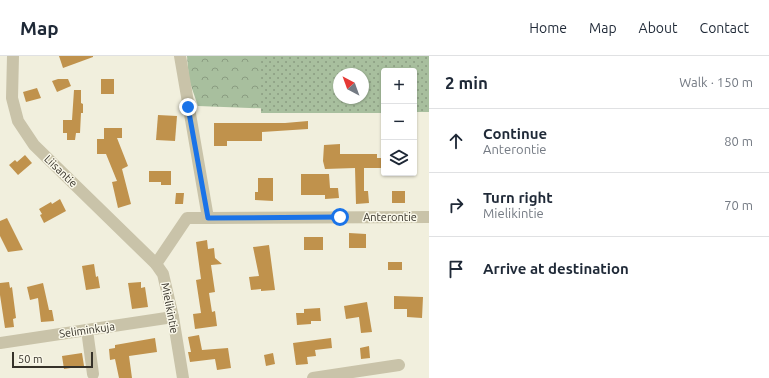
<!DOCTYPE html>
<meta charset="utf-8">
<style>
:root{--surface:#fff;--page:#f2f2f3;--text:#1f2937;--muted:#747a83;--line:#e0e1e3}
body{margin:0;font-family:Ubuntu,sans-serif;background:var(--page);color:var(--text)}
.controls{position:absolute;right:12px;top:12px;display:grid;overflow:hidden;border-radius:4px;box-shadow:0 1px 3px #0004}
.controls button{width:36px;height:36px;display:grid;place-items:center;padding:0;border:0;border-bottom:1px solid var(--line);background:var(--surface);color:var(--text);font:20px sans-serif}
.compass{position:absolute;left:333px;top:12px;width:36px;height:36px;border-radius:50%;background:var(--surface);box-shadow:0 1px 3px #0004;rotate:319deg}
.scale{position:absolute;left:12px;bottom:10px;width:81px;box-sizing:border-box;padding-left:4px;border:2px solid #363229;border-top:0;font-size:11px;line-height:14px;white-space:nowrap;color:#363229;-webkit-text-stroke:3px #f9f7e9;paint-order:stroke}
.stop{position:absolute;width:12px;height:12px;margin:-9px;border:3px solid #1a73e8;border-radius:50%;background:#fff}
.stop.end{background:#1a73e8;border-color:#fff;box-shadow:0 1px 4px #0008}
.list{margin:0;padding:0;list-style:none}
h2{display:flex;justify-content:space-between;align-items:center;height:52px;margin:0;padding:0 16px;font-size:17px}
h2 small{font-size:13px;font-weight:400;color:var(--muted)}
.list li{display:grid;grid-template-columns:26px 1fr auto;gap:12px;align-items:center;box-sizing:border-box;height:64px;padding:0 16px;border-top:1px solid var(--line)}
.list b{display:block;font-size:15px;white-space:nowrap}
.list p{margin:0;font-size:13px;white-space:nowrap;color:var(--muted)}
.list em{font-size:13px;font-style:normal;color:var(--muted)}
.icon{flex:none;width:22px;height:22px;fill:none;stroke:currentColor;stroke-width:2;stroke-linecap:round;stroke-linejoin:round}
.map{position:relative;flex:none;width:429px;height:322px;overflow:hidden}
header{display:flex;align-items:center;gap:24px;box-sizing:border-box;height:56px;padding:0 20px;background:var(--surface);border-bottom:1px solid var(--line)}
header strong{font-size:19px}
nav{display:flex;gap:22px;margin-inline-start:auto;font-size:14px}
main{display:flex}
aside{flex:1;background:var(--surface)}
.map>svg:first-child{display:block}
.forest{fill:url(#forest-crowns)}
.park{fill:url(#park-dots);fill-rule:evenodd}
.building{fill:#c0924c}
.lines{fill:none;stroke-linecap:round;stroke-linejoin:round}
.path{stroke:#b4ad94;stroke-width:2;stroke-dasharray:2 2;stroke-linecap:butt}
.minor{stroke:#c9c3a9;stroke-width:12}
.route{stroke:#1a73e8;stroke-width:5}
.labels{text-anchor:middle;dominant-baseline:central;stroke-width:3;stroke-linejoin:round;paint-order:stroke}
.street-label{font-size:11px;fill:#363229;stroke:#f9f7e9}
</style>
<header>
<strong>Map</strong>
<nav><a>Home</a><a>Map</a><a>About</a><a>Contact</a></nav>
</header>
<main>
<div class="map">
<svg width="429" height="322" viewBox="0 0 429 322">
<defs>
<pattern id="forest-crowns" width="20" height="18" patternUnits="userSpaceOnUse"><rect width="20" height="18" fill="#a8bf9e"/><path d="M2 6a3 3 0 1 1 6 0M12 15a3 3 0 1 1 6 0" fill="none" stroke="#8a9c81"/></pattern>
<pattern id="park-dots" width="8" height="8" patternUnits="userSpaceOnUse"><rect width="8" height="8" fill="#a8bf9e"/><path d="M2 2h.1M6 6h.1" fill="none" stroke="#8a9c81" stroke-width="1.8" stroke-linecap="round"/></pattern>
</defs>
<rect width="100%" height="100%" fill="#f1efdd"/>
<polygon class="forest" points="187,0 283,0 279,53 198,50 189,24"/>
<path class="park" d="M260 0H429V56H414V15H384V57H261ZM339 18H363V42H339Z"/>
<g class="building">
<polygon points="59,0 93,0 93,1 63,12"/>
<polygon points="58,23 68,23 71,30 57,36 52,25"/>
<rect x="101" y="23" width="13" height="15"/>
<polygon points="37,32 41,42 26,46 23,36"/>
<polygon points="74,34 81,34 81,47 83,48 83,57 81,57 80,77 76,77 75,84 67,84 67,77 63,77 63,64 72,64"/>
<polygon points="158,59 177,60 175,85 156,84"/>
<polygon points="308,65 308,73 262,76 262,85 227,85 227,90 214,90 214,67 285,67"/>
<polygon points="104,72 122,72 122,82 117,82 128,110 122,113 131,148 118,152 112,126 117,125 106,98 97,98 97,83 104,83"/>
<polygon points="340,88 340,98 377,98 377,102 384,102 384,112 364,112 364,135 368,135 369,147 356,148 355,112 325,113 323,105 324,89"/>
<polygon points="25,99 32,107 18,119 9,109 15,104 17,106"/>
<polygon points="149,115 171,115 171,129 161,129 161,126 149,126"/>
<polygon points="301,118 329,118 330,132 338,132 339,142 325,143 325,139 301,139"/>
<polygon points="258,122 273,122 273,145 255,144 255,136 258,136"/>
<rect x="392" y="135" width="13" height="12"/>
<polygon points="176,137 184,137 183,148 175,148"/>
<polygon points="60,143 66,155 44,167 40,159 42,158 39,153 51,146 52,148"/>
<polygon points="7,162 23,194 8,196 0,180 0,165"/>
<polygon points="349,177 366,178 366,192 349,192"/>
<rect x="304" y="181" width="19" height="13"/>
<polygon points="207,184 208,193 214,192 215,202 222,208 211,209 215,236 209,237 212,256 215,255 217,270 195,273 193,258 201,257 196,224 201,223 196,186"/>
<polygon points="269,189 275,234 261,235 261,233 251,234 249,221 259,220 253,191"/>
<rect x="388" y="206" width="14" height="8"/>
<polygon points="94,208 96,221 98,220 100,232 86,234 82,210"/>
<polygon points="9,226 10,232 12,231 16,262 13,263 14,271 5,272 0,239 0,227"/>
<polygon points="141,226 141,232 145,231 148,251 132,253 128,227"/>
<polygon points="43,227 49,254 52,254 54,265 41,266 38,242 30,244 27,231"/>
<polygon points="394,240 423,241 422,262 407,261 407,253 394,253"/>
<polygon points="367,246 372,276 361,277 359,261 346,263 344,250"/>
<polygon points="320,252 321,265 311,265 311,268 297,269 296,257 304,257 304,253"/>
<polygon points="199,279 202,294 228,292 231,312 217,314 215,303 190,306 188,296 191,296 188,281"/>
<polygon points="155,282 157,296 129,300 132,322 119,322 115,303 110,304 109,293 115,292 115,289"/>
<polygon points="331,282 332,292 315,294 316,300 307,301 308,308 296,309 293,287"/>
<polygon points="369,290 370,302 361,303 360,292"/>
<polygon points="82,297 84,310 64,313 62,300"/>
<polygon points="273,297 275,308 266,310 264,299"/>
</g>
<g class="lines">
<polyline class="path" points="383,1 383,0"/>
<g class="minor">
<polyline points="13,0 12,42 18,65 34,89 156,208"/>
<polyline points="180,0 208,162 187,162 156,208 163,218 173,261 183,322"/>
<polyline points="208,162 429,161"/>
<polyline points="87,274 93,318"/>
<polyline points="0,287 173,261"/>
<polyline points="313,322 399,309"/>
</g>
</g>
<g class="lines">
<polyline class="route" points="188,51 208,162 340,161"/>
</g>
<g class="labels">
<g class="street-label">
<text transform="translate(61 115) rotate(44)">Liisantie</text>
<text x="390" y="161">Anterontie</text>
<text transform="translate(170 252) rotate(79)">Mielikintie</text>
<text transform="translate(87 274) rotate(-8)">Seliminkuja</text>
</g>
</g>
</svg>
<div class="controls">
<button>+</button>
<button>−</button>
<button><svg class="icon" aria-label="layers" viewBox="0 0 24 24"><path d="M12 4l9 5-9 5-9-5zM3 14l9 5 9-5"/></svg></button>
</div>
<svg class="compass" viewBox="-18 -18 36 36"><path d="M0-13l5 13h-10z" fill="#e53935"/><path d="M0 13l5-13h-10z" fill="#747a83"/></svg>
<div class="scale">50 m</div>
<div class="stop" style="left:340px;top:161px"></div>
<div class="stop end" style="left:188px;top:51px"></div>
</div>
<aside>
<h2>2 min<small>Walk · 150 m</small></h2>
<ul class="list">
<li><svg class="icon" aria-label="ahead" viewBox="0 0 24 24"><path d="M12 20V5M6 11l6-6 6 6"/></svg><div><b>Continue</b><p>Anterontie</p></div><em>80 m</em></li>
<li><svg class="icon" aria-label="right" viewBox="0 0 24 24"><path d="M7 20v-9h11M14 6l5 5-5 5"/></svg><div><b>Turn right</b><p>Mielikintie</p></div><em>70 m</em></li>
<li><svg class="icon" aria-label="arrive" viewBox="0 0 24 24"><path d="M6 21V4h12l-3 4 3 4H6"/></svg><div><b>Arrive at destination</b></div></li>
</ul>
</aside>
</main>
